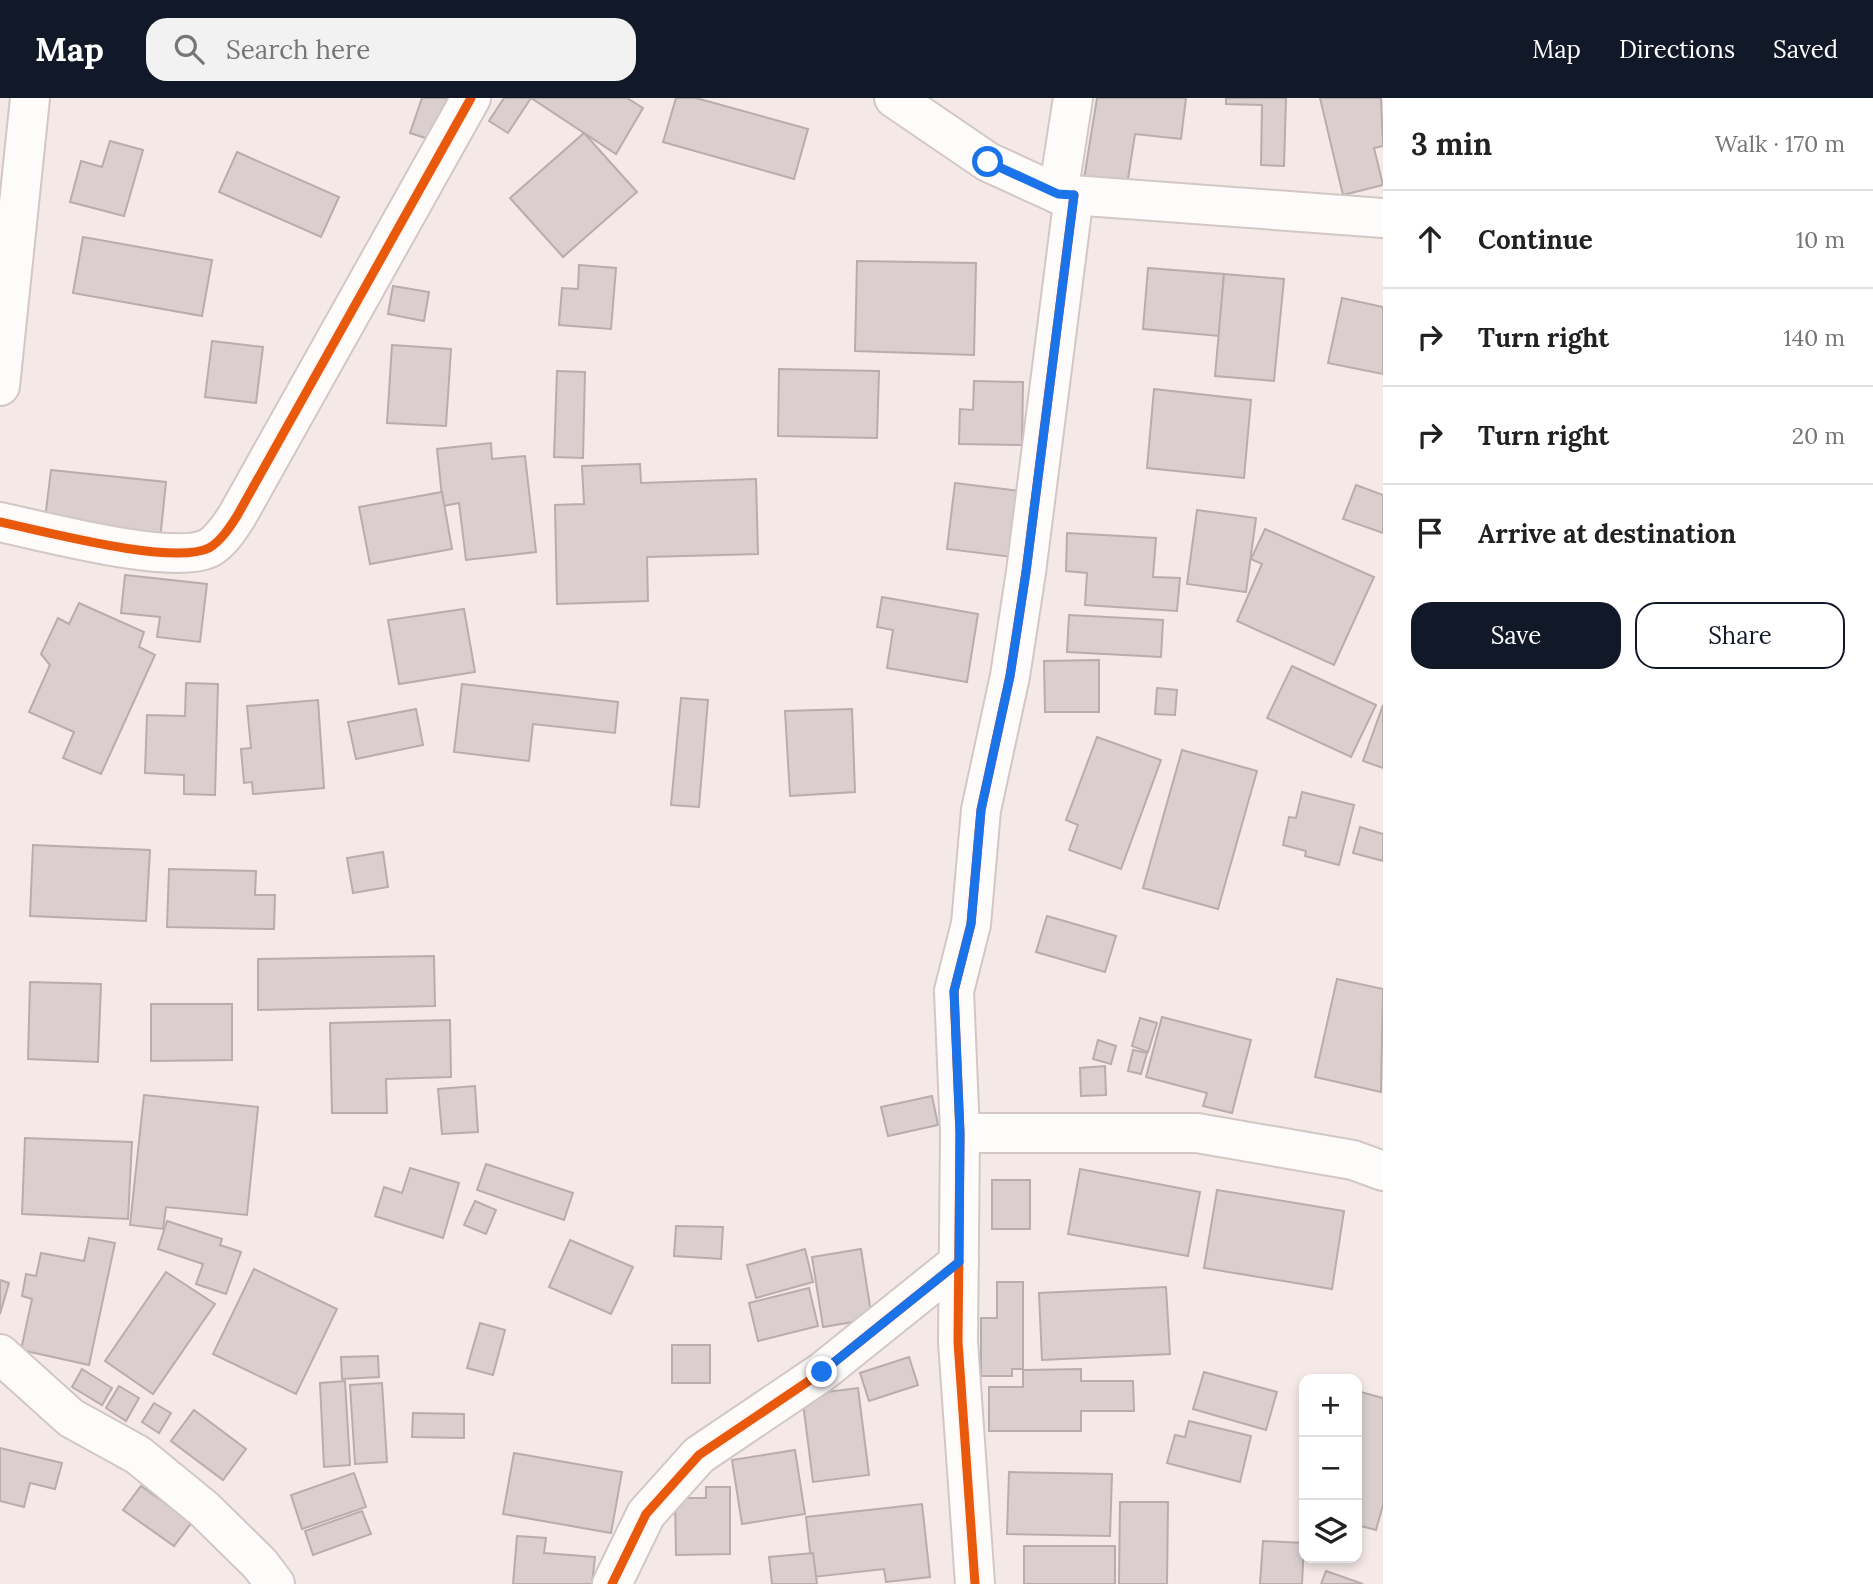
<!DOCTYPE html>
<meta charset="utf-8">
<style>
:root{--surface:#fff;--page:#f2f2f2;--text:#222;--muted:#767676;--line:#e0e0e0;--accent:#111827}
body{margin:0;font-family:Lora,serif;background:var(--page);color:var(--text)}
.controls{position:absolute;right:21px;bottom:21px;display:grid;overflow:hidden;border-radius:14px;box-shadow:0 4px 10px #0003}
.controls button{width:63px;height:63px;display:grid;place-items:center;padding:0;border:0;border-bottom:2px solid var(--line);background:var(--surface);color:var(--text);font:35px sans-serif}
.stop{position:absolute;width:21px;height:21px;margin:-16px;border:5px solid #1a73e8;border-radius:50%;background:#fff}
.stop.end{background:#1a73e8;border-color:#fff;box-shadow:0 2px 7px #0008}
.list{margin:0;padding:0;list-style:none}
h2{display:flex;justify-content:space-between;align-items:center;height:91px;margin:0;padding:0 28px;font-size:30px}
h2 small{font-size:23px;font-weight:400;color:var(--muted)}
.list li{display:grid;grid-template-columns:46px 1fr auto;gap:21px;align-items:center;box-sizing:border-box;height:98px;padding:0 28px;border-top:2px solid var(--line)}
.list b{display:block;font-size:26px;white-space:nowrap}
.list em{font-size:23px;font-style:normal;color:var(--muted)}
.actions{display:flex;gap:14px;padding:21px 28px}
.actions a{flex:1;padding:16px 0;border:2px solid var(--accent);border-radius:21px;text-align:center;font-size:24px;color:var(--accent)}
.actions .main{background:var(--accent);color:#fff}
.icon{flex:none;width:38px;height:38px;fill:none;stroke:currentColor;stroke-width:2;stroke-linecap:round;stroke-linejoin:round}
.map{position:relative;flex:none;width:1383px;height:1486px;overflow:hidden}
header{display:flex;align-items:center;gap:42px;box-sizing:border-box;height:98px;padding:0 35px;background:var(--accent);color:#fff}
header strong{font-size:33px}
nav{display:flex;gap:38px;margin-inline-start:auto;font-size:24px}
.search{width:490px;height:63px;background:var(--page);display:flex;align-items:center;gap:18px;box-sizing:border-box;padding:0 24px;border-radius:21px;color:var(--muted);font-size:26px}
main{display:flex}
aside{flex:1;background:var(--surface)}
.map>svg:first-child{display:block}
.building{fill:#dacece;stroke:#b8acac;stroke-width:2}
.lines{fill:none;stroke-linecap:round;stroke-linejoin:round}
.minor-casing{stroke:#d3c7c5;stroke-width:42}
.minor{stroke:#fefcfb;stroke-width:38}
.cycleway-casing{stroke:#fef6f5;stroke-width:13}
.cycleway{stroke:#e8590c;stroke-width:9}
.route{stroke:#1a73e8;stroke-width:9}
</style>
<header>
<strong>Map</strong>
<div class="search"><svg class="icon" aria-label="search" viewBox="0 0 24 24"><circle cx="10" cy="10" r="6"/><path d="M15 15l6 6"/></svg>Search here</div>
<nav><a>Map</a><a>Directions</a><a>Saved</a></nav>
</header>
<main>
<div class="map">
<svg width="1383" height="1486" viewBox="0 0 1383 1486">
<rect width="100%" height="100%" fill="#f5e9e7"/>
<g class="building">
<polygon points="422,0 449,0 435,43 410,35"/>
<polygon points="504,0 531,0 508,35 489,23"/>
<polygon points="531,0 627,0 643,10 616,56"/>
<polygon points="676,0 696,0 808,31 794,81 663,44"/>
<polygon points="1097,0 1186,0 1181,41 1135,36 1126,94 1083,87"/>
<polygon points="1226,0 1286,0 1284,68 1261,67 1262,7 1226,6"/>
<polygon points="1320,0 1381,0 1383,48 1374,50 1383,87 1343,97"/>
<polygon points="584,35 637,94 563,159 510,100"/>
<polygon points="110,43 143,52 124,118 70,104 81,63 102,69"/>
<polygon points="237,54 339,99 321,139 219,94"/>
<polygon points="83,139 212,162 202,218 73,195"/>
<polygon points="857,163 976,165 974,257 855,253"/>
<polygon points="579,167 616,170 611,231 559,227 562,190 578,191"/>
<polygon points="1148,170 1224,176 1219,238 1143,231"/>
<polygon points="1224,176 1284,181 1274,283 1215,278"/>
<polygon points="393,188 429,194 424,223 388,216"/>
<polygon points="1342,200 1383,209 1383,276 1328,265"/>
<polygon points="212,243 263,249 256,305 205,299"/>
<polygon points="392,247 451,251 446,328 387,325"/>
<polygon points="779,271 879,273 877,340 778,338"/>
<polygon points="557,273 585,274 583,360 554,359"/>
<polygon points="974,283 1023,284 1022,347 959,346 960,311 973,312"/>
<polygon points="1154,291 1251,302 1244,380 1147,370"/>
<polygon points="491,345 492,361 525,358 536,454 466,462 459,405 443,408 437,351"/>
<polygon points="640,366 641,385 756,381 758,456 647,459 648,503 557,506 555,407 584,406 582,368"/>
<polygon points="51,372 166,384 160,442 44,429"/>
<polygon points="955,385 1020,393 1012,459 947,451"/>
<polygon points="1356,387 1383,397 1383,435 1343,421"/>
<polygon points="442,394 452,451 370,466 359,409"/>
<polygon points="1197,412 1256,420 1246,494 1187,486"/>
<polygon points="1265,431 1374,479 1334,567 1237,523 1262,466 1251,461"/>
<polygon points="1067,435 1156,440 1153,479 1180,480 1177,513 1085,507 1087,475 1066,473"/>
<polygon points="125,477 207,486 200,544 157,539 160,519 121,515"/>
<polygon points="882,499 978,516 967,584 887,570 893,532 877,529"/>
<polygon points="79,505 144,534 139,549 155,557 101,676 63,660 74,634 29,614 50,567 41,556 58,520 69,526"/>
<polygon points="464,511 475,574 399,586 388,522"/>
<polygon points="1069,517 1163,522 1161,559 1067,554"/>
<polygon points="1099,562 1099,614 1045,614 1044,563"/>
<polygon points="1292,568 1376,607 1351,659 1267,620"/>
<polygon points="186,585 218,586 215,697 184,696 184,677 145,675 147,617 185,618"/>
<polygon points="462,586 618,604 615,635 533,626 529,663 454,654"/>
<polygon points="1157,590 1177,592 1175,617 1155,616"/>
<polygon points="681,600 708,602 699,709 671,707"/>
<polygon points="318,602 324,690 253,696 252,684 244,685 241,651 251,650 247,608"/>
<polygon points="1383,607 1383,670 1363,663"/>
<polygon points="416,611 423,647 356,661 348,624"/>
<polygon points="852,611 855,694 790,698 785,613"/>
<polygon points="1097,639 1161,662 1121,771 1069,752 1078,727 1066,722"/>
<polygon points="1182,652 1257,673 1218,811 1143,790"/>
<polygon points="1302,694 1354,707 1339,767 1305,758 1306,753 1283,747 1289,719 1296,720"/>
<polygon points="1360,729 1383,736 1383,763 1353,755"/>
<polygon points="33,747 150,752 146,823 30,818"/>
<polygon points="383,754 388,789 353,795 347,760"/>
<polygon points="169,771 256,773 255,797 275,797 274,831 167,829"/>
<polygon points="1047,818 1116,838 1105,874 1036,854"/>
<polygon points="434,858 435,908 258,912 258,861"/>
<polygon points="1337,881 1383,891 1381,994 1315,979"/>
<polygon points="30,884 101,886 98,964 28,961"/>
<polygon points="151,906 232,906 232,962 151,963"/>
<polygon points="1162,919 1251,942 1232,1015 1203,1008 1207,995 1146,979"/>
<polygon points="1140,920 1157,925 1148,954 1132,948"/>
<polygon points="450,922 451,979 386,981 387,1015 332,1015 330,925"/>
<polygon points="1098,942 1116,948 1111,966 1093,961"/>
<polygon points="1133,952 1147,955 1141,976 1128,973"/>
<polygon points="1105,968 1106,997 1081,998 1080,970"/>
<polygon points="475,988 478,1034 442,1036 438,991"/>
<polygon points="144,997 258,1009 247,1117 166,1109 163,1131 130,1127"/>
<polygon points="932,998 938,1027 888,1038 881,1009"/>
<polygon points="25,1040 132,1044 128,1121 22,1116"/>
<polygon points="486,1066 573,1095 564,1122 477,1092"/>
<polygon points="410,1070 459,1085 443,1140 375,1118 384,1089 402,1095"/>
<polygon points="1080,1071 1200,1094 1188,1158 1068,1136"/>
<rect x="992" y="1082" width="38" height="49"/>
<polygon points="1217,1092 1344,1113 1332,1191 1204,1170"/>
<polygon points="475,1103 496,1112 486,1136 464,1127"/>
<polygon points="167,1123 222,1141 220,1147 241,1154 226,1196 196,1186 203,1166 158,1151"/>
<polygon points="676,1128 723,1129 721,1161 674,1158"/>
<polygon points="89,1140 115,1145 89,1267 21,1252 32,1201 22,1198 26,1176 36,1178 41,1155 84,1163"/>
<polygon points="570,1142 633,1169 611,1216 549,1189"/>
<polygon points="805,1151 813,1184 756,1200 747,1167"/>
<polygon points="861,1151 872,1221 823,1229 812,1159"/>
<polygon points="254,1171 337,1211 296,1296 213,1256"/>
<polygon points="166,1174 215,1206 153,1296 105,1263"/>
<polygon points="0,1182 9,1185 0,1216"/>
<polygon points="997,1184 1023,1184 1023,1271 1012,1271 1012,1278 981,1278 981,1220 997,1220"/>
<polygon points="1166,1189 1170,1256 1042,1262 1039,1195"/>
<polygon points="809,1190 818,1228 758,1243 749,1205"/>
<polygon points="480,1225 505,1232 493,1277 467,1270"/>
<rect x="672" y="1247" width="38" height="38"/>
<polygon points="378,1258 379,1279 342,1281 341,1259"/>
<polygon points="909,1259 918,1287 869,1303 860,1275"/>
<polygon points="82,1271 112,1290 102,1307 72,1289"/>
<polygon points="1081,1271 1081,1283 1133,1283 1134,1313 1081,1313 1081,1333 989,1333 989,1289 1023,1289 1023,1272"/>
<polygon points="1204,1274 1277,1294 1266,1332 1193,1311"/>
<polygon points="345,1283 350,1367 324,1369 320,1285"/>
<polygon points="382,1285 387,1364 355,1366 350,1287"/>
<polygon points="119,1288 139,1300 126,1323 106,1310"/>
<polygon points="858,1290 869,1377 813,1384 802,1297"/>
<polygon points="1357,1293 1383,1300 1383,1407 1376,1432 1357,1427"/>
<polygon points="154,1305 171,1315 159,1335 142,1324"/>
<polygon points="194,1312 246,1351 223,1382 171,1343"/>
<polygon points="413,1315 464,1316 464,1340 412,1339"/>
<polygon points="1189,1323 1251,1338 1240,1384 1167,1365 1175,1337 1185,1339"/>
<polygon points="0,1350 62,1365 55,1391 30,1385 24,1409 0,1403"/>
<polygon points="795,1352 805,1416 742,1426 732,1362"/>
<polygon points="514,1355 622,1374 611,1435 503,1416"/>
<polygon points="1009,1374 1112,1376 1110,1438 1007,1436"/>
<polygon points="354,1375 366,1409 302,1431 291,1397"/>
<polygon points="141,1388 192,1424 174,1448 123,1412"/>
<polygon points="706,1389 730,1389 730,1456 676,1457 675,1400 706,1400"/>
<polygon points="1120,1404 1168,1404 1167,1486 1119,1486"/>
<polygon points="922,1406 930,1479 886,1484 884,1471 813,1479 806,1419"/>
<polygon points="362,1413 371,1436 313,1457 305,1433"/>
<polygon points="517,1438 546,1440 544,1455 595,1459 592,1486 513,1486"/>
<polygon points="1263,1443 1304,1445 1302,1486 1260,1486"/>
<rect x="1024" y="1448" width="91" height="38"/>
<polygon points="813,1455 817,1486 772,1486 769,1459"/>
<polygon points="1326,1473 1363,1486 1321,1486"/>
</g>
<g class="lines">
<defs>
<g id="minor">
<polyline points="894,0 988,64 1058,96 1383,120"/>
<polyline points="1058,96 1073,0"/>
<polyline points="0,288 30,0"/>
<path d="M0 424C43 433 173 468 209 450 221 443 230 429 237 418L471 0"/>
<polyline points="960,1035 1197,1035 1353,1062 1383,1073"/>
<polyline points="0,1256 71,1320 138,1357 204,1411 260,1466 275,1486"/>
<polyline points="612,1486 646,1416 699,1357 822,1274 959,1164"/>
<polyline points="975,1486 958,1244 960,1035 954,893 971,826 981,712 1010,578 1026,474 1074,97"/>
</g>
</defs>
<use href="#minor" class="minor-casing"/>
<use href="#minor" class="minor"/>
<defs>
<g id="cycleway">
<path d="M0 424C43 433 173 468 209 450 221 443 230 429 237 418L471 0"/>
<polyline points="612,1486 646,1416 699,1357 822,1274 959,1164"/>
<polyline points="975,1486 958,1244 960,1035 954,893 971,826 981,712 1010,578 1026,474 1074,97"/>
</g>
</defs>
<use href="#cycleway" class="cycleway-casing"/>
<use href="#cycleway" class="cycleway"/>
</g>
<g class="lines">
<polyline class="route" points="822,1274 959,1164 960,1035 954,893 971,826 981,712 1010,578 1026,474 1074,97 1058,96 988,64"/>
</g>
</svg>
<div class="controls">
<button>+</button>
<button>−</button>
<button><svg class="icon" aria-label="layers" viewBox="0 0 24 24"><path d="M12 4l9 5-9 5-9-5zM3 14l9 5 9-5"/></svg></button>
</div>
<div class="stop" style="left:988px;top:64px"></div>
<div class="stop end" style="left:822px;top:1274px"></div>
</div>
<aside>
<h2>3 min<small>Walk · 170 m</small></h2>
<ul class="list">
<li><svg class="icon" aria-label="ahead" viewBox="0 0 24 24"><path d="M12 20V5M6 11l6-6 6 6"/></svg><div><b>Continue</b></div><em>10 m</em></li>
<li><svg class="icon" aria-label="right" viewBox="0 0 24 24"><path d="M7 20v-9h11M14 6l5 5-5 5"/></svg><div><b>Turn right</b></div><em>140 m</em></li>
<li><svg class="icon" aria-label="right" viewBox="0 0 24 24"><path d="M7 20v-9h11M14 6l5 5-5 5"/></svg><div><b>Turn right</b></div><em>20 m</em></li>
<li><svg class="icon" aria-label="arrive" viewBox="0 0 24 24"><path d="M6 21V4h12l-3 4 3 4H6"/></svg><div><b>Arrive at destination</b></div></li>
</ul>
<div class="actions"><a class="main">Save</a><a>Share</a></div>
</aside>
</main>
